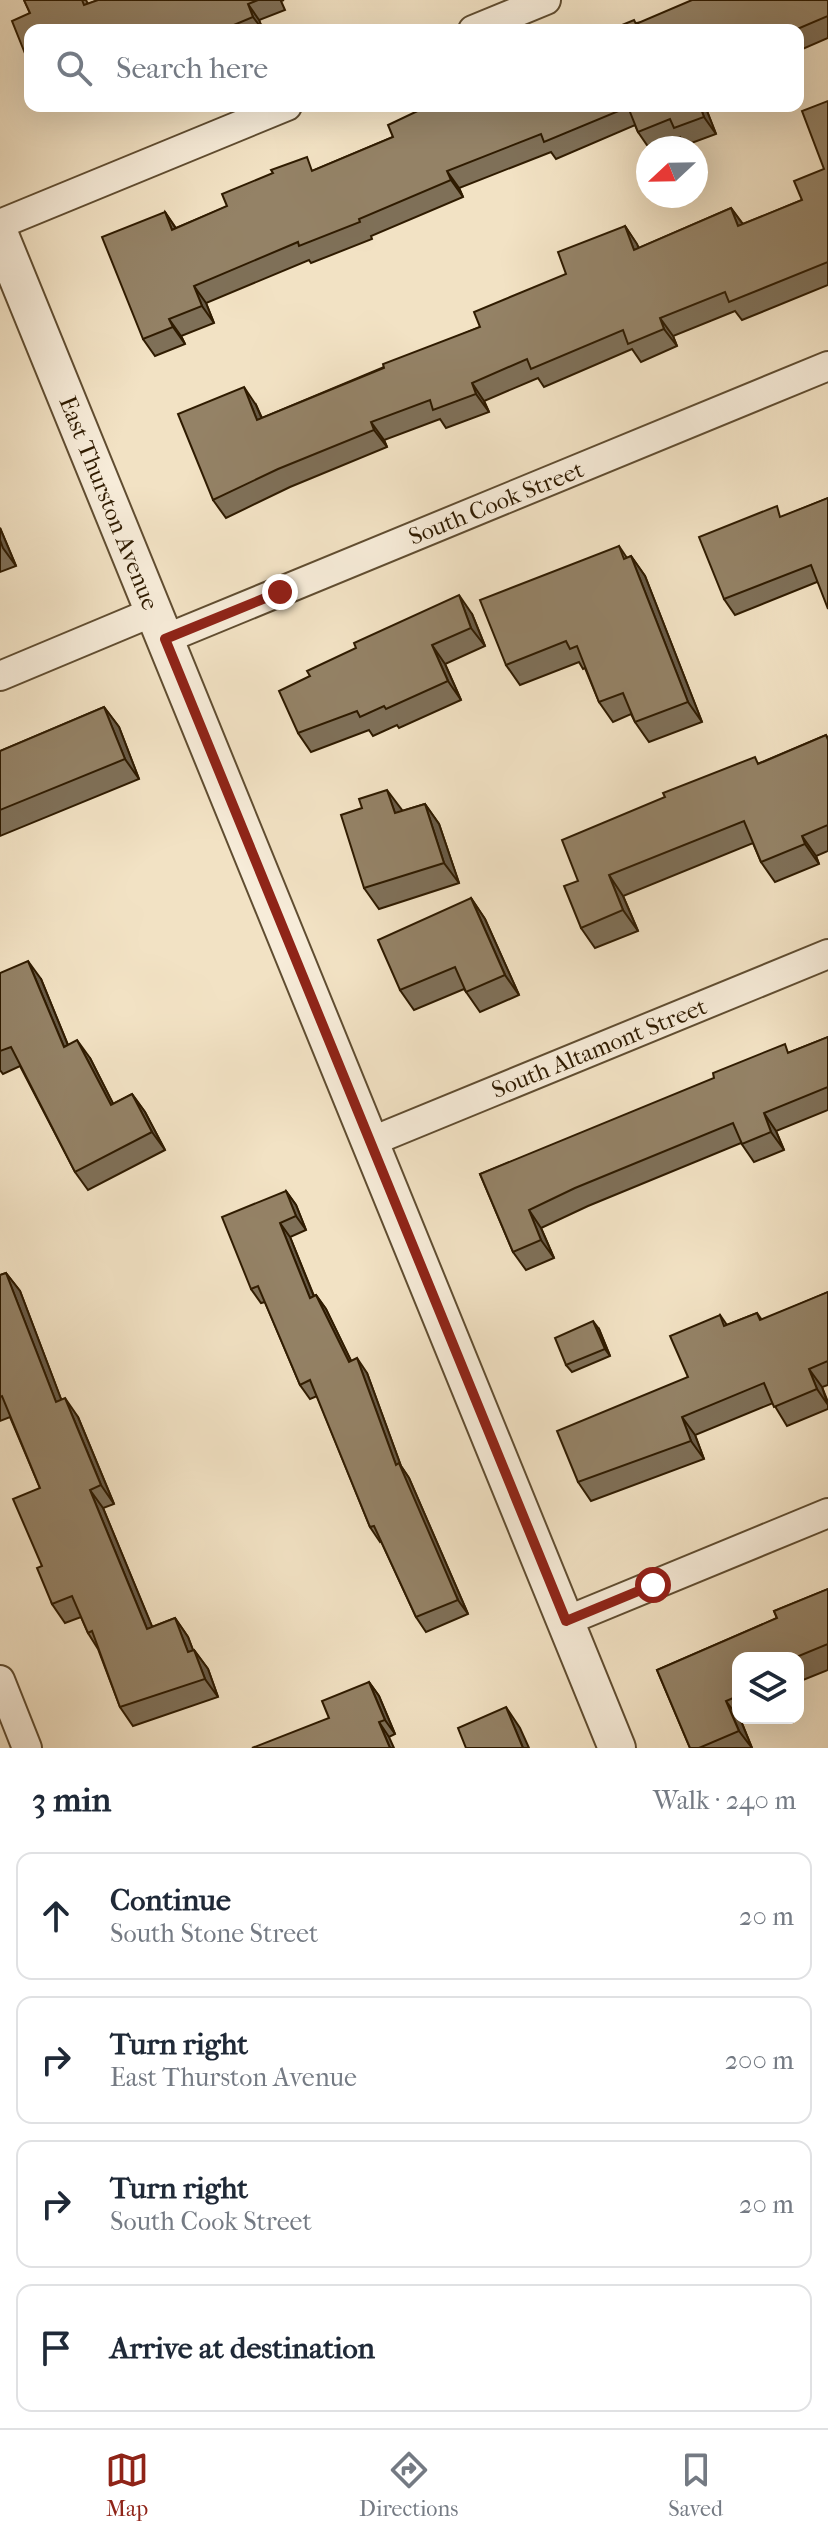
<!DOCTYPE html>
<meta charset="utf-8">
<style>
:root{--surface:#fff;--page:#f2f2f3;--text:#1f2937;--muted:#747a83;--line:#e0e1e3;--accent:#8f2418}
body{margin:0;font-family:"IM FELL French Canon",serif;background:var(--page);color:var(--text)}
.controls{position:absolute;right:24px;bottom:24px;display:grid;overflow:hidden;border-radius:16px;box-shadow:0 8px 32px #0002}
.controls button{width:72px;height:72px;display:grid;place-items:center;padding:0;border:0;border-bottom:2px solid var(--line);background:var(--surface);color:var(--text);font:40px sans-serif}
.compass{position:absolute;left:636px;top:136px;width:72px;height:72px;border-radius:50%;background:var(--surface);box-shadow:0 8px 32px #0002;rotate:248deg}
.stop{position:absolute;width:24px;height:24px;margin:-18px;border:6px solid #8f2418;border-radius:50%;background:#fff}
.stop.end{background:#8f2418;border-color:#fff;box-shadow:0 2px 8px #0008}
.list{margin:0;padding:0;list-style:none}
h2{display:flex;justify-content:space-between;align-items:center;height:104px;margin:0;padding:0 32px;font-size:34px}
h2 small{font-size:26px;font-weight:400;color:var(--muted)}
.list li{display:grid;grid-template-columns:52px 1fr auto;gap:24px;align-items:center;box-sizing:border-box;height:128px;margin:0 16px 16px;padding:0 16px;border:2px solid var(--line);border-radius:16px}
.list b{display:block;font-size:30px;white-space:nowrap}
.list p{margin:0;font-size:26px;white-space:nowrap;color:var(--muted)}
.list em{font-size:26px;font-style:normal;color:var(--muted)}
.icon{flex:none;width:44px;height:44px;fill:none;stroke:currentColor;stroke-width:2;stroke-linecap:round;stroke-linejoin:round}
.map{position:relative;flex:none;width:828px;height:1748px;overflow:hidden}
.search{position:absolute;background:var(--surface);box-shadow:0 8px 32px #0002;left:24px;right:24px;top:24px;height:88px;display:flex;align-items:center;gap:20px;box-sizing:border-box;padding:0 28px;border-radius:16px;color:var(--muted);font-size:30px}
.sheet{height:680px;background:var(--surface)}
nav{display:flex;justify-content:space-around;align-items:center;box-sizing:border-box;height:112px;border-top:2px solid var(--line);background:var(--surface);font-size:22px;color:var(--muted)}
nav a{display:grid;justify-items:center;gap:4px}
nav .on{color:var(--accent)}
.map>svg:first-child{display:block}
.lines{fill:none;stroke-linecap:round;stroke-linejoin:round}
.minor-casing{stroke:#604d31;stroke-width:32}
.tertiary-casing{stroke:#604d31;stroke-width:40}
.minor{stroke:#f7ecd9;stroke-width:28}
.tertiary{stroke:#f7ecd9;stroke-width:36}
.wall{fill:#7f7058;stroke:#2f1b00;stroke-width:2}
.shaded-wall{fill:#685b47;stroke:#2f1b00;stroke-width:2}
.building{fill:#948266;stroke:#2f1b00;stroke-width:2}
.route{stroke:#8f2418;stroke-width:10}
.labels{text-anchor:middle;dominant-baseline:central;stroke-width:8;stroke-linejoin:round;paint-order:stroke}
.street-label{font-size:24px;fill:#2f1b00;stroke:#f7ecd9}
</style>
<div class="map">
<svg width="828" height="1748" viewBox="0 0 828 1748">
<rect width="100%" height="100%" fill="#f2e2c4"/>
<filter id="stains"><feTurbulence type="fractalNoise" baseFrequency=".0025" numOctaves="4"/><feColorMatrix values="0 0 0 0 .2 0 0 0 0 .09 0 0 0 0 .02 0 0 0 .5 -.17"/></filter>
<radialGradient id="worn" r=".72"><stop offset=".6" stop-color="#630" stop-opacity="0"/><stop offset="1" stop-color="#630" stop-opacity=".3"/></radialGradient>
<g class="lines">
<defs>
<g id="minor">
<polyline points="473,30 546,0"/>
<polyline points="0,224 287,106"/>
<polyline points="165,639 828,366"/>
<polyline points="0,676 153,612"/>
<polyline points="370,1142 828,954"/>
<polyline points="566,1621 828,1513"/>
<polyline points="0,1680 27,1748"/>
</g>
<polyline id="tertiary" points="0,235 617,1748"/>
</defs>
<use href="#minor" class="minor-casing"/>
<use href="#tertiary" class="tertiary-casing"/>
<use href="#minor" class="minor"/>
<use href="#tertiary" class="tertiary"/>
</g>
<g class="wall">
<polygon points="24,0 86,0 88,4 98,0 284,0 281,1 285,10 259,20 263,30 30,30 30,13"/>
<polygon points="828,0 828,38 798,51 798,30 610,30 636,23"/>
<polygon points="828,101 828,285 742,320 735,311 673,336 677,346 641,362 632,349 544,387 538,378 484,401 489,412 446,428 440,419 384,440 387,447 290,487 226,518 213,500 256,405 262,418 480,327 566,274 625,226 639,248 731,208 743,224 802,200 824,169"/>
<polygon points="428,106 705,106 716,134 686,145 680,137 649,148 638,132 635,125 556,159 551,152 459,188 463,197 371,236 372,239 311,263 309,260 206,303 214,323 181,336 185,344 155,356 143,339 165,212 176,228 393,137"/>
<polygon points="828,498 817,582 735,615 724,599 784,516"/>
<polygon points="0,528 16,566 0,572"/>
<polygon points="619,546 627,558 631,556 645,576 702,722 649,742 635,722 631,714 613,722 599,702 585,668 583,669 579,662 520,685 506,665"/>
<polygon points="472,614 485,646 445,664 461,700 399,728 397,725 373,736 369,730 311,752 298,733 310,676"/>
<polygon points="104,707 119,727 139,779 0,836 0,751"/>
<polygon points="826,735 828,738 828,851 816,856 819,864 775,882 761,862 753,843 623,896 638,931 595,948 581,928 578,881 760,763"/>
<polygon points="425,804 439,824 459,883 379,909 364,888 402,811"/>
<polygon points="471,898 485,919 519,995 480,1012 464,989 414,1010 400,990"/>
<polygon points="0,973 41,979 68,1045 90,1058 113,1104 132,1094 145,1112 165,1150 88,1190 75,1172 20,1066 3,1074 0,1070"/>
<polygon points="828,1037 828,1110 776,1131 784,1150 754,1162 741,1143 588,1206 541,1228 554,1258 526,1270 513,1252 480,1174"/>
<polygon points="286,1191 296,1205 306,1230 290,1237 314,1296 316,1295 326,1309 351,1361 367,1373 401,1466 409,1478 468,1614 426,1632 416,1617 381,1541 380,1542 370,1527 317,1396 310,1399 300,1385 265,1302 261,1303 251,1289"/>
<polygon points="6,1273 20,1291 61,1399 78,1417 114,1504 103,1508 152,1627 175,1618 188,1637 193,1650 194,1650 208,1669 218,1697 133,1726 120,1707 98,1649 88,1633 81,1617 65,1623 52,1604 42,1566 40,1488 10,1417 0,1421 0,1275"/>
<polygon points="828,1292 828,1385 822,1387 828,1402 828,1409 787,1426 773,1403 695,1435 704,1459 591,1501 578,1482 688,1377 720,1315 727,1325 757,1313 762,1320"/>
<polygon points="599,1329 610,1356 572,1372 566,1365"/>
<polygon points="828,1589 828,1670 798,1682 798,1658 738,1658 738,1718 748,1718 741,1721 752,1748 690,1748 657,1670 777,1618 774,1611"/>
<polygon points="369,1682 379,1696 395,1734 389,1737 329,1718"/>
</g>
<g class="shaded-wall">
<polygon points="248,4 259,20 263,30 253,17"/>
<polygon points="700,106 705,106 716,134 704,117"/>
<polygon points="447,171 459,188 463,197 451,180"/>
<polygon points="731,208 744,226 738,226"/>
<polygon points="165,212 176,229 172,230"/>
<polygon points="625,226 637,244 647,268 634,250"/>
<polygon points="194,286 206,303 214,323 202,306"/>
<polygon points="660,318 673,336 677,346 664,329"/>
<polygon points="169,319 181,336 185,344 173,327"/>
<polygon points="472,383 484,401 489,412 476,394"/>
<polygon points="244,387 256,405 270,438 257,420"/>
<polygon points="371,422 384,440 387,447 374,430"/>
<polygon points="0,528 16,566 3,548 0,540"/>
<polygon points="631,556 645,576 702,722 688,702"/>
<polygon points="459,595 472,614 485,646 471,628"/>
<polygon points="432,645 445,664 461,700 448,681"/>
<polygon points="104,707 119,727 139,779 125,759"/>
<polygon points="387,790 402,810 410,834 395,813"/>
<polygon points="425,804 439,824 459,883 444,863"/>
<polygon points="802,836 816,856 819,864 805,844"/>
<polygon points="609,875 623,896 638,931 623,910"/>
<polygon points="471,898 485,919 519,995 505,975"/>
<polygon points="28,961 41,979 76,1065 64,1047"/>
<polygon points="77,1040 90,1058 123,1123 111,1105"/>
<polygon points="132,1094 145,1112 165,1150 152,1132"/>
<polygon points="764,1113 776,1131 784,1150 771,1132"/>
<polygon points="286,1191 296,1205 306,1230 296,1216"/>
<polygon points="529,1210 541,1228 554,1258 541,1240"/>
<polygon points="280,1223 290,1237 320,1312 310,1298"/>
<polygon points="6,1273 20,1291 69,1420 56,1402"/>
<polygon points="316,1295 326,1309 359,1377 349,1362"/>
<polygon points="593,1321 599,1329 610,1356 605,1349"/>
<polygon points="357,1358 367,1373 401,1466 409,1478 468,1614 458,1600 396,1465"/>
<polygon points="809,1369 822,1387 828,1405 817,1389"/>
<polygon points="65,1398 78,1417 114,1504 101,1485"/>
<polygon points="682,1417 695,1435 704,1459 691,1441"/>
<polygon points="90,1490 103,1508 161,1648 147,1629"/>
<polygon points="175,1618 188,1637 201,1671 188,1652"/>
<polygon points="194,1650 208,1669 218,1697 205,1679"/>
<polygon points="369,1682 379,1696 395,1734 385,1720"/>
<polygon points="726,1701 741,1721 752,1748 739,1731"/>
<polygon points="506,1707 520,1728 529,1748 523,1748"/>
<polygon points="379,1722 389,1737 394,1748 390,1748"/>
</g>
<g class="building">
<polygon points="24,0 82,0 84,5 98,0 258,0 248,4 253,17 222,30 30,30 30,66 12,21 30,13"/>
<polygon points="692,0 828,0 828,16 795,30 610,30 634,20 636,24"/>
<polygon points="828,101 828,262 729,302 725,292 660,318 664,329 628,344 623,330 531,369 527,359 472,383 476,394 433,410 430,400 371,422 374,430 278,469 213,500 178,414 244,387 257,420 384,368 383,364 480,327 474,312 566,274 558,252 625,226 634,250 731,208 738,226 802,200 794,181 824,169 802,111"/>
<polygon points="428,106 700,106 704,117 674,128 670,119 638,132 628,107 544,142 541,134 447,171 451,180 359,219 360,222 299,246 298,242 194,286 202,306 169,319 173,327 143,339 102,237 165,212 172,230 227,206 222,194 273,173 271,170 307,157 312,171 393,137 388,125"/>
<polygon points="828,498 828,609 811,565 724,599 699,537 777,506 780,517"/>
<polygon points="619,546 624,559 631,556 688,702 635,722 623,693 599,702 577,646 570,649 566,641 506,665 480,600"/>
<polygon points="459,595 471,628 432,645 448,681 386,709 384,706 360,717 357,711 298,733 279,691 310,676 307,671 356,648 354,643"/>
<polygon points="104,707 125,759 0,810 0,751"/>
<polygon points="826,735 828,740 828,825 802,836 805,844 761,862 744,821 609,875 623,910 581,928 564,886 578,881 562,840 665,797 663,793 755,757 758,764"/>
<polygon points="387,790 395,813 425,804 444,863 364,888 341,815 362,808 359,799"/>
<polygon points="471,898 505,975 466,992 455,967 400,990 378,940"/>
<polygon points="28,961 64,1047 77,1040 111,1105 132,1094 152,1132 75,1172 11,1047 0,1051 0,973"/>
<polygon points="828,1037 828,1087 764,1113 771,1132 742,1144 733,1123 575,1188 529,1210 541,1240 513,1252 480,1174 714,1078 713,1073 785,1044 788,1053"/>
<polygon points="286,1191 296,1216 280,1223 310,1298 316,1295 349,1362 357,1358 396,1465 399,1463 458,1600 416,1617 374,1526 370,1527 310,1380 300,1385 258,1286 251,1289 222,1217"/>
<polygon points="6,1273 56,1402 65,1398 101,1485 90,1490 147,1629 175,1618 188,1652 194,1650 205,1679 120,1707 92,1631 88,1633 72,1596 52,1604 37,1568 42,1566 13,1499 40,1488 2,1396 0,1397 0,1275"/>
<polygon points="828,1292 828,1361 809,1369 817,1389 774,1407 764,1383 682,1417 691,1441 578,1482 557,1431 688,1377 670,1336 720,1315 724,1326 757,1313 760,1320"/>
<polygon points="593,1321 605,1349 566,1365 555,1338"/>
<polygon points="828,1589 828,1644 794,1658 738,1658 738,1696 726,1701 739,1731 699,1748 690,1748 657,1670 777,1618 774,1611"/>
<polygon points="369,1682 385,1720 379,1722 390,1748 252,1748 329,1718 322,1701"/>
<polygon points="506,1707 523,1748 466,1748 458,1728"/>
</g>
<g class="lines">
<polyline class="route" points="280,592 165,639 566,1621 653,1585"/>
</g>
<g class="labels">
<g class="street-label">
<text transform="translate(109 503) rotate(68)">East Thurston Avenue</text>
<text transform="translate(496 503) rotate(-22)">South Cook Street</text>
<text transform="translate(599 1048) rotate(-22)">South Altamont Street</text>
</g>
</g>
<rect width="100%" height="100%" filter="url(#stains)"/>
<rect width="100%" height="100%" fill="url(#worn)"/>
</svg>
<div class="controls">
<button><svg class="icon" aria-label="layers" viewBox="0 0 24 24"><path d="M12 4l9 5-9 5-9-5zM3 14l9 5 9-5"/></svg></button>
</div>
<svg class="compass" viewBox="-18 -18 36 36"><path d="M0-13l5 13h-10z" fill="#e53935"/><path d="M0 13l5-13h-10z" fill="#747a83"/></svg>
<div class="stop" style="left:653px;top:1585px"></div>
<div class="stop end" style="left:280px;top:592px"></div>
<div class="search"><svg class="icon" aria-label="search" viewBox="0 0 24 24"><circle cx="10" cy="10" r="6"/><path d="M15 15l6 6"/></svg>Search here</div>
</div>
<section class="sheet">
<h2>3 min<small>Walk · 240 m</small></h2>
<ul class="list">
<li><svg class="icon" aria-label="ahead" viewBox="0 0 24 24"><path d="M12 20V5M6 11l6-6 6 6"/></svg><div><b>Continue</b><p>South Stone Street</p></div><em>20 m</em></li>
<li><svg class="icon" aria-label="right" viewBox="0 0 24 24"><path d="M7 20v-9h11M14 6l5 5-5 5"/></svg><div><b>Turn right</b><p>East Thurston Avenue</p></div><em>200 m</em></li>
<li><svg class="icon" aria-label="right" viewBox="0 0 24 24"><path d="M7 20v-9h11M14 6l5 5-5 5"/></svg><div><b>Turn right</b><p>South Cook Street</p></div><em>20 m</em></li>
<li><svg class="icon" aria-label="arrive" viewBox="0 0 24 24"><path d="M6 21V4h12l-3 4 3 4H6"/></svg><div><b>Arrive at destination</b></div></li>
</ul>
</section>
<nav>
<a class="on"><svg class="icon" aria-label="map" viewBox="0 0 24 24"><path d="M3 6l6-2 6 2 6-2v14l-6 2-6-2-6 2zM9 4v14M15 6v14"/></svg>Map</a>
<a><svg class="icon" aria-label="directions" viewBox="0 0 24 24"><path d="M12 3l9 9-9 9-9-9zM9 14v-3h6M13 9l2 2-2 2"/></svg>Directions</a>
<a><svg class="icon" aria-label="saved" viewBox="0 0 24 24"><path d="M7 4h10v16l-5-4-5 4z"/></svg>Saved</a>
</nav>
